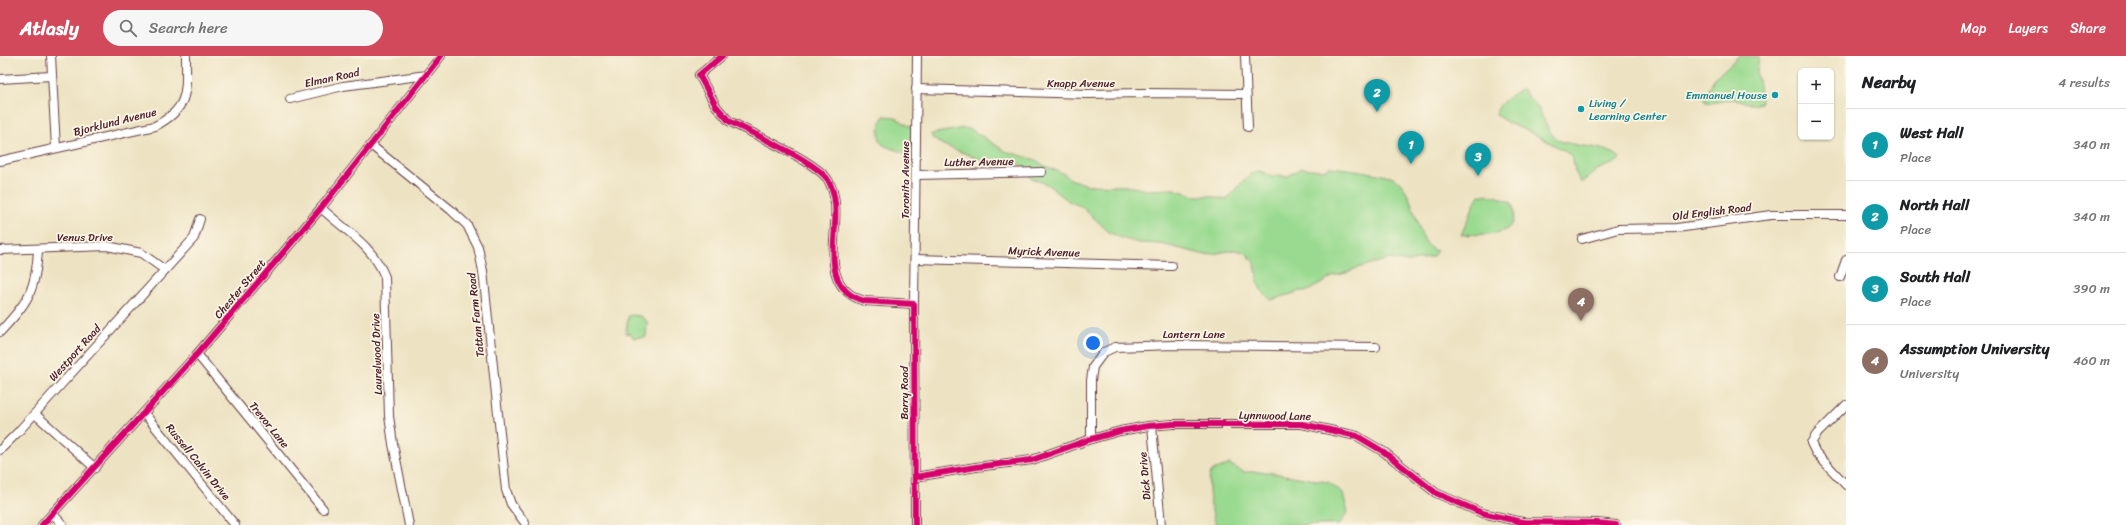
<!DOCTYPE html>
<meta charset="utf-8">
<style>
:root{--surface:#fff;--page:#f6f6f6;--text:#202124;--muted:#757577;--line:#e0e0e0;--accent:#d1495b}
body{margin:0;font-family:Sriracha,sans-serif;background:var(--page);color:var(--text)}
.controls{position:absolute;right:12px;top:12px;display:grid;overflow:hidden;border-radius:6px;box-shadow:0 1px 3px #0004}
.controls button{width:36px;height:36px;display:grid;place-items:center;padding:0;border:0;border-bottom:1px solid var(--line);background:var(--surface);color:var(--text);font:20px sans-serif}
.you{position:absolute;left:1093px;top:287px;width:14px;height:14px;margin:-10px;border:3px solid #fff;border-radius:50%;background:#1a73e8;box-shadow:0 0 0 6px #1a73e833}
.badge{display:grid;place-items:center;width:26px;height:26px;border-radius:50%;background:var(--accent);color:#fff;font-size:13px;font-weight:700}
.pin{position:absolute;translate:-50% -33px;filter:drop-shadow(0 1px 2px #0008)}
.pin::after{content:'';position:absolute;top:21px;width:14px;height:12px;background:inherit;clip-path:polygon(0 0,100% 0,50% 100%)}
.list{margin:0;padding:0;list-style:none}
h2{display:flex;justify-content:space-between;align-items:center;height:52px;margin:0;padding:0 16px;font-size:17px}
h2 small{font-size:13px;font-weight:400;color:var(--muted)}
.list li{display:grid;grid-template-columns:26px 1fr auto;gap:12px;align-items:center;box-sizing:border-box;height:72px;padding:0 16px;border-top:1px solid var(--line)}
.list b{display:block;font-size:15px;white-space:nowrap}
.list p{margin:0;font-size:13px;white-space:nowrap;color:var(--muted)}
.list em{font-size:13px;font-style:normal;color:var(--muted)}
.icon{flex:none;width:22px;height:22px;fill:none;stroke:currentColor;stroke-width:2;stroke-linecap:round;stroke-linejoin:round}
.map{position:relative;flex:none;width:1846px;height:469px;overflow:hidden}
header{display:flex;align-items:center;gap:24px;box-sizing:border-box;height:56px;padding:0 20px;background:var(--accent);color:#fff}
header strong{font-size:19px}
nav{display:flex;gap:22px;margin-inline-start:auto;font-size:14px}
.search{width:280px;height:36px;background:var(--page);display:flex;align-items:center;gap:10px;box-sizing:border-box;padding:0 14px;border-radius:22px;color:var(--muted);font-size:15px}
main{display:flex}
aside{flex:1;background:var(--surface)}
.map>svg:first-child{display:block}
.green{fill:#9ada90;stroke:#727c5e}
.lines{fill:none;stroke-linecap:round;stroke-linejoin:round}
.street-casing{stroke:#623c42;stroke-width:10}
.street{stroke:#fff;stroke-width:8}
.cycleway-casing{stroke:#fcf5e5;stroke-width:8}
.cycleway{stroke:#d6006c;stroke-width:6}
.culture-dot{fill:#0f9aa8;stroke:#fcf5e5;stroke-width:1.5}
.labels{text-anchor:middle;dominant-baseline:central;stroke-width:3.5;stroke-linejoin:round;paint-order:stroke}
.street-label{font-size:11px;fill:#4a1f2b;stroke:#fcf5e5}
.culture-label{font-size:11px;fill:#0d838f;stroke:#fcf5e5;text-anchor:end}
</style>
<header>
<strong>Atlasly</strong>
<div class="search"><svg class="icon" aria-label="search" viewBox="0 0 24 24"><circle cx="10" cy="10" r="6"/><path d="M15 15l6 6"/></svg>Search here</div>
<nav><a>Map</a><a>Layers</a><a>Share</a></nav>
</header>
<main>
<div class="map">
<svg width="1846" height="469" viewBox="0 0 1846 469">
<rect width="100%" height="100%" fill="#fcf5e5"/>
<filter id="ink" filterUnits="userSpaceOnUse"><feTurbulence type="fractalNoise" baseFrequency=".025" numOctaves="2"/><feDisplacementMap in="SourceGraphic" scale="8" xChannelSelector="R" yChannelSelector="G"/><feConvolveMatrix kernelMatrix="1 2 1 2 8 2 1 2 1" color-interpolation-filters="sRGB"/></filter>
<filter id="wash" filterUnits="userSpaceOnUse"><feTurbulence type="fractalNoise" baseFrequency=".012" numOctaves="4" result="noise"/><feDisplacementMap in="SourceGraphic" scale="16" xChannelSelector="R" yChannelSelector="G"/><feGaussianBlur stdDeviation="0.9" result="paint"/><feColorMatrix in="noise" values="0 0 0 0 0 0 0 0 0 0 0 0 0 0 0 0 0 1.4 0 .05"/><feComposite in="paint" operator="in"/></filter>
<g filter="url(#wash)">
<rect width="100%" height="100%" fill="#ede3c3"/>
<g class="green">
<path d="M1739 0H1759L1757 17 1761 44 1760 47C1751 51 1747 46 1738 44 1727 41 1717 49 1706 46L1704 42 1714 23Z"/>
<path d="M1522 34 1525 35C1527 42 1534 45 1538 52 1543 61 1546 72 1554 81 1565 92 1607 88 1620 102L1618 105 1597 114 1581 127 1575 115 1573 103 1565 95 1534 78 1508 67 1496 59C1496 49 1513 36 1522 34Z"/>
<path d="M884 60 895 61 912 72 911 90 904 97C898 94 887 92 882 88 877 82 879 66 884 60Z"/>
<path d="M964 72 972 74 1005 95 1036 104 1043 109 1064 118 1070 123 1088 129 1127 130 1146 134 1174 133 1195 140H1211L1226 144 1249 119 1259 115 1273 120H1288L1301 112 1323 114 1329 111C1340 112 1390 118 1397 124 1417 139 1416 191 1437 195L1432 201 1409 206 1390 203 1357 212 1346 217 1334 220 1308 235H1301L1271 244 1261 234 1258 227 1255 207 1245 196 1234 194 1206 199 1161 188 1139 187 1121 182 1109 176 1081 150 1070 146 1047 128 1031 122 1028 114 1018 107H990L943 89 933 83 931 78Z"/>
<path d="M1480 139 1496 140 1512 147C1523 184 1485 177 1461 179L1477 142Z"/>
<polygon points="630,259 640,260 647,265 646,281 633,282 631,278 626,277 628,261"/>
<path d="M1229 408 1244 416H1266L1328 426 1342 436 1348 455 1339 469H1217C1211 461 1205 422 1212 415 1217 411 1224 412 1229 408Z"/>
</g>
</g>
<g filter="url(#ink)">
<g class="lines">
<defs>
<g id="street">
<polyline points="51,0 56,92"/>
<path d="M722 0 699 19 716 50 729 65C751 77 817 106 828 124 851 161 808 227 864 245L914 248 915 469"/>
<polyline points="1245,0 1248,71"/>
<polyline points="0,23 51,20"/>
<polyline points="916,33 1088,38 1143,37 1246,38"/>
<polyline points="290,43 343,30 427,19"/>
<polyline points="372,90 451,154 467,169 478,191 483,215 506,434 511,448 525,467"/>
<path d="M0 105 155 70C190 52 186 35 186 0"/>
<polyline points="917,119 1042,116"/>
<path d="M321 152C345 174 373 190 385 221L389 360 393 388 409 469"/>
<polyline points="1582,183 1618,173 1677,172 1771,159 1846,159"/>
<polyline points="0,194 107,190 141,197 165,214"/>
<polyline points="915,203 1172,210"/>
<polyline points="1840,221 1846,204"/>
<polyline points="914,248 917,0"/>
<path d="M0 276C28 246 36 235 38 193"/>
<polyline points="197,298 323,453"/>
<polyline points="1846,349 1817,378 1811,387 1816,397 1846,429"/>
<polyline points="144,357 235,469"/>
<polyline points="35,358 95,412"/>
<polyline points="1152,370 1161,469"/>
<polyline points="1091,383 1091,324 1093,311 1104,296 1115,291 1173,289 1376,291"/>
<polyline points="0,394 18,376 194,182 200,163"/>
<polyline points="915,421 976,411 1032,404 1088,384 1120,375 1148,370 1173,368 1302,368 1357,380 1384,396 1436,437 1482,457 1522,466 1597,467 1616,469"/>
<polyline points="53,458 63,469"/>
<polyline points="42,469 197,298 321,152 441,0"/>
</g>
</defs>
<use href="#street" class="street-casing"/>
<use href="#street" class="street"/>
<defs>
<g id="cycleway">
<path d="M722 0 699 19 716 50 729 65C751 77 817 106 828 124 851 161 808 227 864 245L914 248 915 469"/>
<polyline points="915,421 976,411 1032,404 1088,384 1120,375 1148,370 1173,368 1302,368 1357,380 1384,396 1436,437 1482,457 1522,466 1597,467 1616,469"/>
<polyline points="42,469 197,298 321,152 441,0"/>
</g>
</defs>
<use href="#cycleway" class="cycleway-casing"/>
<use href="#cycleway" class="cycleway"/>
</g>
</g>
<g class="culture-dot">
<circle cx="1775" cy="39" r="4"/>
<circle cx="1581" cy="53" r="4"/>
</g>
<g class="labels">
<g class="street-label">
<text transform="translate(332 22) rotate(-12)">Elman Road</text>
<text x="1081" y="27">Knapp Avenue</text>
<text transform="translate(115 66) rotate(-14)">Bjorklund Avenue</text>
<text transform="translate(979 106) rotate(-1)">Luther Avenue</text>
<text transform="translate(905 124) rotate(-90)">Toronita Avenue</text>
<text transform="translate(1712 156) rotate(-7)">Old English Road</text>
<text x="85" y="181">Venus Drive</text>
<text transform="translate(1044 196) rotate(2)">Myrick Avenue</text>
<text transform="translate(240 233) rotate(-50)">Chester Street</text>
<text transform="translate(476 259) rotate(-96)">Tattan Farm Road</text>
<text x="1194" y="278">Lantern Lane</text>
<text transform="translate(75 297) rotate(-48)">Westport Road</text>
<text transform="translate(377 298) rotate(-92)">Laurelwood Drive</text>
<text transform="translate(904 337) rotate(-90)">Barry Road</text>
<text transform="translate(1275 360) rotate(1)">Lynnwood Lane</text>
<text transform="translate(269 369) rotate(51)">Trevor Lane</text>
<text transform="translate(198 406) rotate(51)">Russell Calvin Drive</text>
<text transform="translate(1145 420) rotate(-95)">Dick Drive</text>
</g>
<g class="culture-label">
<text x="1767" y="39">Emmanuel House</text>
<text x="1589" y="47" text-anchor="start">Living /<tspan x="1589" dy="13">Learning Center</tspan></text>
</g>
</g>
</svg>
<div class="controls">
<button>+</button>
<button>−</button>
</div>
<div class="you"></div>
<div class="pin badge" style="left:1411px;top:108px;background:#0f9aa8">1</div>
<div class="pin badge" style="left:1377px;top:56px;background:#0f9aa8">2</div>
<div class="pin badge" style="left:1478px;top:120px;background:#0f9aa8">3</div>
<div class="pin badge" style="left:1581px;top:265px;background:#8d6e63">4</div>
</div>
<aside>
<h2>Nearby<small>4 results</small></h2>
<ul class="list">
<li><span class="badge" style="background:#0f9aa8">1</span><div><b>West Hall</b><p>Place</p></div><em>340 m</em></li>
<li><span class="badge" style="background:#0f9aa8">2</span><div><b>North Hall</b><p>Place</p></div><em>340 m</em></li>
<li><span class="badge" style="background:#0f9aa8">3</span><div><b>South Hall</b><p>Place</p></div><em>390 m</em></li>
<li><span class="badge" style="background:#8d6e63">4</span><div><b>Assumption University</b><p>University</p></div><em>460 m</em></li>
</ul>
</aside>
</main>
